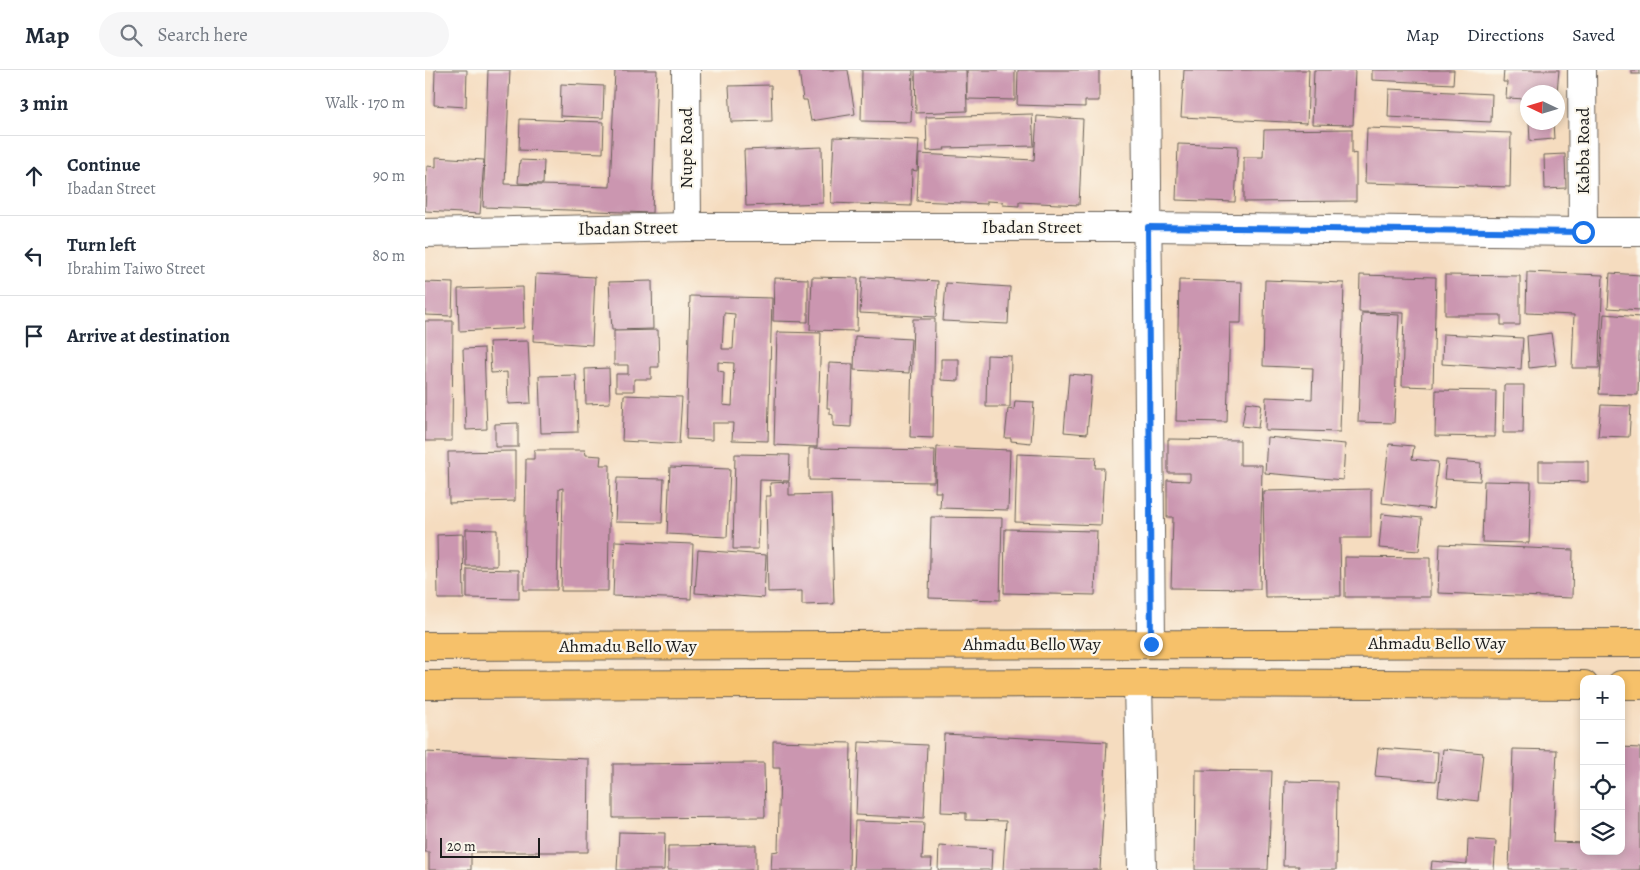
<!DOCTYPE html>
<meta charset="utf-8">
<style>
:root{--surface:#fff;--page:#f6f6f7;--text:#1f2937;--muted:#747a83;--line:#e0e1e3}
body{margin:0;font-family:Alegreya,serif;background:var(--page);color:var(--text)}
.controls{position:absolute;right:15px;bottom:15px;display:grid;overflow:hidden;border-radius:10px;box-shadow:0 2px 8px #0003}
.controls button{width:45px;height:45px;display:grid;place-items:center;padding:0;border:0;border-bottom:1px solid var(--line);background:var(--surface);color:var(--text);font:25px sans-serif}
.compass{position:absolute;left:1095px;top:15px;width:45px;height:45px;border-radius:50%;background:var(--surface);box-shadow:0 2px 8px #0003;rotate:274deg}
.scale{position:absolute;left:15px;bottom:12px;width:100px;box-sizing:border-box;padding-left:5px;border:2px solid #1c1c1c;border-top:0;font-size:14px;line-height:18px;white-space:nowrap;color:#1c1c1c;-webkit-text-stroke:4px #fbf7ec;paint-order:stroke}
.stop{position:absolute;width:15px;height:15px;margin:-11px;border:4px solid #1a73e8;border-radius:50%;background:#fff}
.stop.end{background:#1a73e8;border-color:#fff;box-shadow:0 1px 5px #0008}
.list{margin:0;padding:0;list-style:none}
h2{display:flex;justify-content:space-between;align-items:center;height:65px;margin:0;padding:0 20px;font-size:21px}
h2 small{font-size:16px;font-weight:400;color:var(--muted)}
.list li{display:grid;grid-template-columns:32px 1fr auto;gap:15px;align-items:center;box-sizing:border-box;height:80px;padding:0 20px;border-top:1px solid var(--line)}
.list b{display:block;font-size:19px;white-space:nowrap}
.list p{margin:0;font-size:16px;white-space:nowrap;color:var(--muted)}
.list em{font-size:16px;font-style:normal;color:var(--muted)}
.icon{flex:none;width:28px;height:28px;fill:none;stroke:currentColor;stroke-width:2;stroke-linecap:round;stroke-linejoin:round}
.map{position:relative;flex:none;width:1215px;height:800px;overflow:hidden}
header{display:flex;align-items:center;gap:30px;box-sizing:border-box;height:70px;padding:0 25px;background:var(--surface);border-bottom:1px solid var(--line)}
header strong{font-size:24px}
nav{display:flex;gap:28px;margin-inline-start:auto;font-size:18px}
.search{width:350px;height:45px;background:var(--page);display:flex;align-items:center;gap:12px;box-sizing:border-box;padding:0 18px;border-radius:28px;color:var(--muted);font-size:19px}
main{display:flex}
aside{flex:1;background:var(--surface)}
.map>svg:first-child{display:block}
.building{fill:#cb96b0;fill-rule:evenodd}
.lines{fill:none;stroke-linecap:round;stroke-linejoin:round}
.minor-casing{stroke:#685f55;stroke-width:30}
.major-casing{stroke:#685f55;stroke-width:30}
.minor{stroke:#fff;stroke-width:28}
.major{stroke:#f6c16b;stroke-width:28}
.route{stroke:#1a73e8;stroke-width:6}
.labels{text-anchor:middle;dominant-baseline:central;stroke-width:4.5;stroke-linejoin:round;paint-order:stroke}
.street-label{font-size:18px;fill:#1c1c1c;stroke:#fbf7ec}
</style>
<header>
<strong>Map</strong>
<div class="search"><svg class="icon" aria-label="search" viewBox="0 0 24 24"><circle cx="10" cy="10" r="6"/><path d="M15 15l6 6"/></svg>Search here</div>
<nav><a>Map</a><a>Directions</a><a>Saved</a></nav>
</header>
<main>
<aside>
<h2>3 min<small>Walk · 170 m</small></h2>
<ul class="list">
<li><svg class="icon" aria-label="ahead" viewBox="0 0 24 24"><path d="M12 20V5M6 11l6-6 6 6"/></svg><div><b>Continue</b><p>Ibadan Street</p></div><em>90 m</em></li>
<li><svg class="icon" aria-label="left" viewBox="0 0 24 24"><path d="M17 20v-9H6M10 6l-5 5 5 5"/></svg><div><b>Turn left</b><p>Ibrahim Taiwo Street</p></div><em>80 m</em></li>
<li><svg class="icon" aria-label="arrive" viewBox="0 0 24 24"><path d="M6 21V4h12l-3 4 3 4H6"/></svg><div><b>Arrive at destination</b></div></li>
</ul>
</aside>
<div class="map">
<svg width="1215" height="800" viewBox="0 0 1215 800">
<rect width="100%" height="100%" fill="#fbf7ec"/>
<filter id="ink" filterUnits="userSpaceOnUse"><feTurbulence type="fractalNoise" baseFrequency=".02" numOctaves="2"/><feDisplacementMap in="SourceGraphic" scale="10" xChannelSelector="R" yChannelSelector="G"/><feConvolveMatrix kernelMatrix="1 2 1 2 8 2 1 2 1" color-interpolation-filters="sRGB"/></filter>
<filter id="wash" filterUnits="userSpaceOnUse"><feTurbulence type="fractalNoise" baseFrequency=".0096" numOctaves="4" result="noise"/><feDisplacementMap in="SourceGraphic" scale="20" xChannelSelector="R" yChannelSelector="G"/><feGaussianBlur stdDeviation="1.12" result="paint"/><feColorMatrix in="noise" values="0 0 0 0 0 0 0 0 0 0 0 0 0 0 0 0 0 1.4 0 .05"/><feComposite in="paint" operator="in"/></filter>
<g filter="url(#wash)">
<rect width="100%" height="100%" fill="#f5dcbf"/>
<g id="blocks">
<g class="building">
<polygon points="10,0 42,0 41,37 9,35"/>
<polygon points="63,0 85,0 80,114 185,117 190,0 232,0 227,143 58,137"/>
<polygon points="374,0 423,0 430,44 386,51 382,30 378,30"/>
<polygon points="437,0 488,0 486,52 436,51"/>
<polygon points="490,0 541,0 542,41 491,43"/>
<polygon points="542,0 590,0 590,30 542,29"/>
<polygon points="593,0 674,0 674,31 660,31 660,37 592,35"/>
<polygon points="759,0 884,0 882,53 756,47"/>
<polygon points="889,0 930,0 928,55 887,54"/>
<polygon points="947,0 1029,0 1028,14 947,10"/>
<polygon points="1079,0 1134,0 1132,22 1102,22 1102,29 1081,28 1082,12 1078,12"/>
<rect x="1207" y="0" width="8" height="4"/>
<polygon points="136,14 179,16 178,48 135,46"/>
<polygon points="346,15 347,51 306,52 304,16"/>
<polygon points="964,19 1067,24 1066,52 963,47"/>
<polygon points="607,44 609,76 519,78 520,80 502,81 501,47"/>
<polygon points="612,46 658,49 654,135 594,132 594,136 578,135 578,132 562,131 562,134 492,131 494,84 609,90"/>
<polygon points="95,49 179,52 178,83 94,80"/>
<polygon points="1104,52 1128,52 1129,69 1105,71"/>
<polygon points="942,58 1086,63 1085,117 940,113"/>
<polygon points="927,59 927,84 931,83 931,131 819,132 819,87 838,87 839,60"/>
<polygon points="409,67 494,70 492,101 487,100 486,136 406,133"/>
<polygon points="753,74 813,76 810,132 751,130"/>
<polygon points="397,77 398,133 321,136 319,80"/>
<polygon points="1140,84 1141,118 1120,119 1119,85"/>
<polygon points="11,87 59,90 55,144 0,141 2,96 11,97"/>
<polygon points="95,90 119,91 118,114 93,113"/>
<polygon points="1102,202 1178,205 1174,298 1147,298 1149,245 1101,243"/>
<polygon points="1185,203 1215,205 1215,240 1183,238"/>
<polygon points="111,204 170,207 167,275 108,271"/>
<polygon points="935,205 1011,207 1008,317 977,316 979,243 934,242"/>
<polygon points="1020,205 1095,206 1095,255 1076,255 1076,245 1020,245"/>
<polygon points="387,207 433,208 432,261 385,260"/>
<polygon points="437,207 513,211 511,247 435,243"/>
<polygon points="349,208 383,209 383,252 348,251"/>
<polygon points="754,210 817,212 816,253 805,253 802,352 751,351"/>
<polygon points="840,210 919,213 915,362 840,360 841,327 887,329 888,298 838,296"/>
<polygon points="227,211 228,259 187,260 184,212"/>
<polygon points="0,212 28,213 27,246 0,245"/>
<polygon points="521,213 585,217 583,254 518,251"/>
<polygon points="98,217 99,258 34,261 33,219"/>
<path d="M265 226 347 228 343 371 307 370 308 353H287V370L261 369ZM299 243 310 244 308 279H297ZM293 292 309 293 307 336 298 335 299 302 293 301Z"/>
<polygon points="937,243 974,245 969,353 933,352"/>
<polygon points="1179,244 1215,247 1213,325 1174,324"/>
<polygon points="488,249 510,249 508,368 485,367"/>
<polygon points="0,251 28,251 27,371 0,371"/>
<polygon points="233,260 234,297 226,297 226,309 209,309 209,321 191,321 191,304 203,304 203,295 189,295 189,261"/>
<polygon points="352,262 396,263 392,377 349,375"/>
<polygon points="1126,263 1131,295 1104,298 1102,266"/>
<polygon points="1018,264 1098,268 1096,299 1017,294"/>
<polygon points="430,266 486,269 484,303 429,300"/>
<polygon points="103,271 106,333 83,334 82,302 66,303 64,272"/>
<polygon points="59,278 62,359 41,360 38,279"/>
<polygon points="562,285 586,286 585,337 561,337"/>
<polygon points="516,289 534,289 534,311 516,310"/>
<polygon points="404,293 428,294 426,357 408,356 408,345 405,344 405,338 402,338"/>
<polygon points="184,298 185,333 161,334 160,299"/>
<polygon points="644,304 667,306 662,364 639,362"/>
<polygon points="151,305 153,362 116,363 114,306"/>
<polygon points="1079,315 1099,315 1098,363 1078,363"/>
<polygon points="1011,320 1071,321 1070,367 1010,366"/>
<polygon points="199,325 257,327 254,374 197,371"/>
<polygon points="590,331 609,332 606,373 586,371 586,368 580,368 583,339 589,340"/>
<polygon points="821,332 836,334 833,358 817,356"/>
<polygon points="1176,335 1206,336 1204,367 1173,366"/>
<polygon points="93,353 93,377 70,377 70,354"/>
<polygon points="842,367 920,374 918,410 840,403"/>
<polygon points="743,369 815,370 815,395 837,395 835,519 746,518 748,447 742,447 742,410 765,411 765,403 743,403"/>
<polygon points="964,374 989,376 987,389 1013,392 1008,439 957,433"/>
<polygon points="512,377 585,380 583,440 515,438 516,422 510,422"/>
<polygon points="384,378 510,380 509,412 384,410"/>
<polygon points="109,380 160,380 161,385 176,386 175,395 185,395 183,521 136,521 138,418 134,419 132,520 99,520 101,389 109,389"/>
<polygon points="90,381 90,431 24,433 23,382"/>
<polygon points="310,384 365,385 364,411 335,410 333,479 308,479"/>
<polygon points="592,384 671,387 670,398 679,398 676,455 590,452"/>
<polygon points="1021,390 1056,393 1055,411 1019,409"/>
<polygon points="1114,391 1163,391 1163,412 1114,411"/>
<polygon points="245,397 305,399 302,467 242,464"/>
<polygon points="192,408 239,409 237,453 190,452"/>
<polygon points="1059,411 1106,412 1104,473 1057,472"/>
<polygon points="364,412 364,425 406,424 409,534 377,535 377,521 343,522 341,426 346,426 345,413"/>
<polygon points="946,419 946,468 915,468 916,526 840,527 838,421"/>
<polygon points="957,444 997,448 994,481 954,478"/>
<polygon points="506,447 577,448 575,530 504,528"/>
<polygon points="41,459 72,460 72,496 41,496"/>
<polygon points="580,459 672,461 670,525 579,523"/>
<polygon points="38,464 39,529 13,529 12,465"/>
<polygon points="190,471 268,474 266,529 188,526"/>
<polygon points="1015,474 1148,480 1147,528 1013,523"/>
<polygon points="273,480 341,485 339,528 270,523"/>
<polygon points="920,487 1005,488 1005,527 920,527"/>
<polygon points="42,499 94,500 94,529 42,528"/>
<polygon points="519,664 682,672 675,800 578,800 581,751 541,750 541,743 516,742"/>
<polygon points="348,671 426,673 424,800 346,800 347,782 353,781 355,698 348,698"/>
<polygon points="434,672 502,675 499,748 431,745"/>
<polygon points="1196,677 1215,678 1215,800 1084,800 1088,679 1132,680 1128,772 1159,773 1159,781 1196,781"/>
<polygon points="953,678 1013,682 1011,711 950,706"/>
<polygon points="1018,679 1058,683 1053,731 1013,726"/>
<polygon points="0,682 164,689 163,782 46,782 46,800 4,800 4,782 0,782"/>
<polygon points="339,693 340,747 188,748 188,694"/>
<polygon points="771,700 847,701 843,800 770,800"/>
<polygon points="860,711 912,712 911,800 874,800 874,796 858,796"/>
<polygon points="430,751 499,753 497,789 507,789 506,800 428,800"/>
<polygon points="194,762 240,763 239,800 192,800"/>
<polygon points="1043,769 1071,771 1069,800 1006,800 1007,791 1042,794"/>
<polygon points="331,775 331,800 243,800 243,776"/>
<polygon points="514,776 567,779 566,800 513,800"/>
</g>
</g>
</g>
<g filter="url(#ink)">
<use href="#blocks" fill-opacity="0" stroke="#685f55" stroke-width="1"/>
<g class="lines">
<defs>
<g id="minor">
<polyline points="261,0 262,157"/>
<polyline points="721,0 726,574"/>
<polyline points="1157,0 1158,162"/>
<polyline points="0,163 262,157 723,157 1158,162 1215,162"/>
<polyline points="713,613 717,800"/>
</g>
<g id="major">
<polyline points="0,576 1215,573"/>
<polyline points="0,615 713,613 1159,615"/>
<polyline points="1196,615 1215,615"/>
</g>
</defs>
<use href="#minor" class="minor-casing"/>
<use href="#major" class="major-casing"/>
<use href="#minor" class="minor"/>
<use href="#major" class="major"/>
</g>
</g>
<g class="lines" filter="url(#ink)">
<polyline class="route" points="726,574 723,157 1158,162"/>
</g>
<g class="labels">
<g class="street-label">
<text transform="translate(261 78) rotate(-90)">Nupe Road</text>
<text transform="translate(1158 81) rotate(-90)">Kabba Road</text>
<text x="607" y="157">Ibadan Street</text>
<text transform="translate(203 158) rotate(-1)">Ibadan Street</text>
<text x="1012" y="573">Ahmadu Bello Way</text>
<text x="607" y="574">Ahmadu Bello Way</text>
<text x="203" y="576">Ahmadu Bello Way</text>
</g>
</g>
</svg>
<div class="controls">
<button>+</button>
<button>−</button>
<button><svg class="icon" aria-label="locate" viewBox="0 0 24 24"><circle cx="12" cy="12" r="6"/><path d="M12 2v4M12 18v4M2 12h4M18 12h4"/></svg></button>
<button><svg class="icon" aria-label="layers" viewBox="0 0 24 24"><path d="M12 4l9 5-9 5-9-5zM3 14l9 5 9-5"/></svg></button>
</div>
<svg class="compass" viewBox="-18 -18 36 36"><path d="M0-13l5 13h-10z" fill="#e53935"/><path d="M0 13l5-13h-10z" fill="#747a83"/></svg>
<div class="scale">20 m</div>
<div class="stop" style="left:1158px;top:162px"></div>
<div class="stop end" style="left:726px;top:574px"></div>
</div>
</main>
